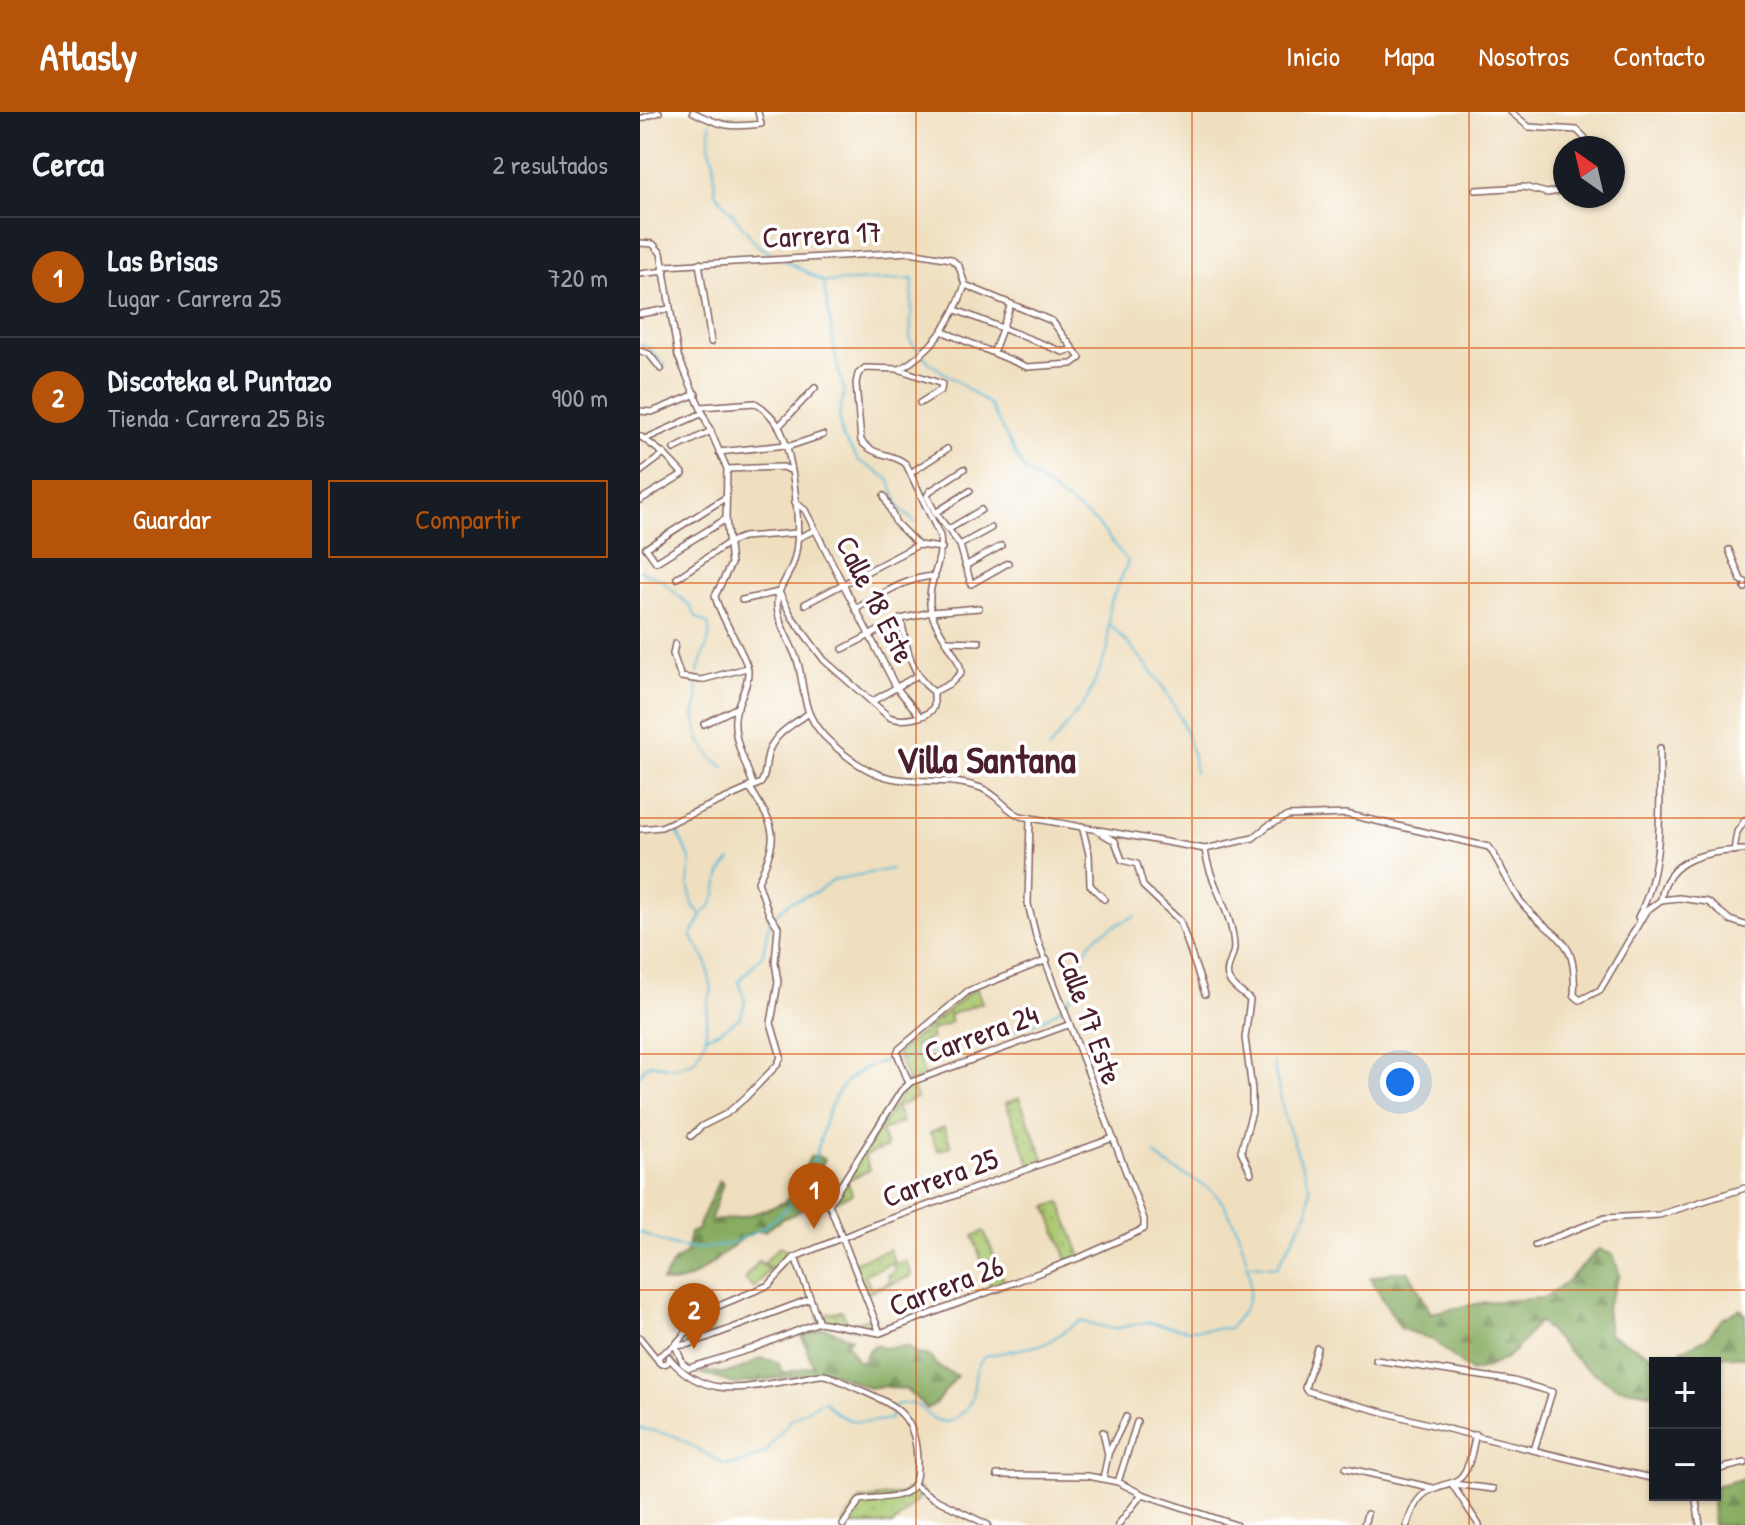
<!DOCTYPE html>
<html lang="es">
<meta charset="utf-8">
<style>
:root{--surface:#171b24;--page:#242831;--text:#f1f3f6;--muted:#9ea1a6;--line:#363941;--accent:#b45309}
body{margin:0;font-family:"Patrick Hand",sans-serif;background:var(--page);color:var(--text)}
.controls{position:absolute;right:24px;bottom:24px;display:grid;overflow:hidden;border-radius:0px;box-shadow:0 2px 6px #0004}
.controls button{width:72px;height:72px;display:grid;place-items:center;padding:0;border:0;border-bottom:2px solid var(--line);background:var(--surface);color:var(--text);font:40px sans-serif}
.compass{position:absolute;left:913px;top:24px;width:72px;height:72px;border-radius:50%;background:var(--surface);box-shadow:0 2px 6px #0004;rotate:326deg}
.you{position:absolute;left:760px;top:970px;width:28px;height:28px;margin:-20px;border:6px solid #fff;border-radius:50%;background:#1a73e8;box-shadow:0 0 0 12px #1a73e833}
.badge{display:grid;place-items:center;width:52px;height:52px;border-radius:50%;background:var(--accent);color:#fff;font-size:26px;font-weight:700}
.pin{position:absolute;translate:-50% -66px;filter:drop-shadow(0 2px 4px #0008)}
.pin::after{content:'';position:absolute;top:42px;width:28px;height:24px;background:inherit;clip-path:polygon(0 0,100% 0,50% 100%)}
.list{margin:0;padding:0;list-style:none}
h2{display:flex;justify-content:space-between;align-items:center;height:104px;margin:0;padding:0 32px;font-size:34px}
h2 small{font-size:26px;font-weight:400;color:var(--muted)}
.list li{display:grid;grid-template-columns:52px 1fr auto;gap:24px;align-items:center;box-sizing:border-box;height:120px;padding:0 32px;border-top:2px solid var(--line)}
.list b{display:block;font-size:30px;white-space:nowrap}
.list p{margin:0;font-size:26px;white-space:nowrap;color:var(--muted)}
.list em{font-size:26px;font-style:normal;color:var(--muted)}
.actions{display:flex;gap:16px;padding:24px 32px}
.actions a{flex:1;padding:18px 0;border:2px solid var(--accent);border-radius:0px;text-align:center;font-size:28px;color:var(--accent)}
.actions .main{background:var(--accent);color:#fff}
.map{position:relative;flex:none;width:1105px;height:1413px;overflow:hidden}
header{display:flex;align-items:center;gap:48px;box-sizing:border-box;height:112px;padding:0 40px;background:var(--accent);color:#fff}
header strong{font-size:38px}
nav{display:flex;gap:44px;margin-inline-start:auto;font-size:28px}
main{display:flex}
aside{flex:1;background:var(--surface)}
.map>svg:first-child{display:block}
.grass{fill:url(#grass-dots);stroke:#7a744d;stroke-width:2;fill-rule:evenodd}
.forest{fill:url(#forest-firs);stroke:#686646;stroke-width:2}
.garden{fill:#aac86f;stroke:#7a744d;stroke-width:2}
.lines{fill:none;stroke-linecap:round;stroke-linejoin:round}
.stream{stroke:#57b8d6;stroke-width:2}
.street-casing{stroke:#84625f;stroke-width:8}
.street{stroke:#fff;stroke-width:5}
.grid{fill:none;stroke:#d8530f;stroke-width:2;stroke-opacity:0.55}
.labels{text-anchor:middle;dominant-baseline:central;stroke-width:7;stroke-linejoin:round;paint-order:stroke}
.street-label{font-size:30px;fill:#4a1f2b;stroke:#fff}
.district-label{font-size:38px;font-weight:bold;fill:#4a1f2b;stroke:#fff}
</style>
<header>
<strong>Atlasly</strong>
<nav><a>Inicio</a><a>Mapa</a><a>Nosotros</a><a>Contacto</a></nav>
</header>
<main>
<aside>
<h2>Cerca<small>2 resultados</small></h2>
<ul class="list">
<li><span class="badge">1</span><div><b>Las Brisas</b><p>Lugar · Carrera 25</p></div><em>720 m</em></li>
<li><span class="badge">2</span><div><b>Discoteka el Puntazo</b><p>Tienda · Carrera 25 Bis</p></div><em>900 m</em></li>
</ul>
<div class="actions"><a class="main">Guardar</a><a>Compartir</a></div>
</aside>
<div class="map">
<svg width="1105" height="1413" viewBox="0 0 1105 1413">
<defs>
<pattern id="grass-dots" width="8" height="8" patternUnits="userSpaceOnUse" patternTransform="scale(2)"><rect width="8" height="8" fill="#aac86f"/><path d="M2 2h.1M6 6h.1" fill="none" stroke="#94ab60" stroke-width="1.8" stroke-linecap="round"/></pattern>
<pattern id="forest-firs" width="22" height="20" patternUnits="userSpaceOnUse" patternTransform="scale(2)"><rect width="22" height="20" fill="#87ac62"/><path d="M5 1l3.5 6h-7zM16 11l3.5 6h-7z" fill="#708b51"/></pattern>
</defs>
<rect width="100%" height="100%" fill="#fff"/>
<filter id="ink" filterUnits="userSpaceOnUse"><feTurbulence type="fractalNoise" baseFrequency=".0125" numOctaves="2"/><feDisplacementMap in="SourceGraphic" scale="16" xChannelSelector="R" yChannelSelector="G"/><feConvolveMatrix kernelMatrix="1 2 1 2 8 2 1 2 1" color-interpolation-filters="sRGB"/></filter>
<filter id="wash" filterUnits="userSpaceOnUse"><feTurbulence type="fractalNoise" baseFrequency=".006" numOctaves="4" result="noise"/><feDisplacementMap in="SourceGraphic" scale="32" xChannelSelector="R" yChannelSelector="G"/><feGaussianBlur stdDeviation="1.8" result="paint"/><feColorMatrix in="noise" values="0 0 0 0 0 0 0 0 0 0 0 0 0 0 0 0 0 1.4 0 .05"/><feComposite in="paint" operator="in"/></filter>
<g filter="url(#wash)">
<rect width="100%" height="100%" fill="#efdfbf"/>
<g class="grass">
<polygon points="336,875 342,891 309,903 311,910 290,919 292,926 274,934 285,965 271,970 277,986 256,995 262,1010 241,1019 247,1035 224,1044 230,1058 207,1068 212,1082 189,1092 269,972 257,941"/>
<polygon points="379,986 405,1050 391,1055 366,991"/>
<polygon points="304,1015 311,1034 298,1039 290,1021"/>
<polygon points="420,1090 441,1145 428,1150 407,1095"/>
<polygon points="344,1119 366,1174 352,1179 333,1124"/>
<path d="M249 1137 255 1152 266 1149 272 1164 225 1182 213 1151ZM252 1151 255 1159 248 1163 250 1170 231 1177 225 1162Z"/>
<polygon points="202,1199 208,1213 234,1204 240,1221 179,1210 178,1204"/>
<polygon points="64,1200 74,1222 50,1232 35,1233"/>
<polygon points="274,1373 284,1381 253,1413 203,1413 220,1388 262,1382"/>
</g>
<g class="forest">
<path d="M177 1044 185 1047 176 1064 171 1088 157 1101 142 1107 125 1119C100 1112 58 1183 22 1169L34 1150 46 1141 50 1121 57 1118 79 1068 83 1071 70 1109C90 1109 134 1099 150 1085 160 1076 164 1057 170 1045Z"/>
<path d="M959 1137 973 1143 980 1163 966 1196 969 1222 1027 1251H1015V1282L976 1275 942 1253 899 1209C874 1240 872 1249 831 1260L792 1227 761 1217 730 1166 753 1160H769L791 1201 846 1190 904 1186 927 1169Z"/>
<polygon points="1100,1197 1105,1202 1105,1245 1075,1244 1068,1251 1030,1251 1041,1238 1066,1227 1082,1207"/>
<path d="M184 1216 211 1226 207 1232 219 1251 224 1248 228 1239 235 1233 243 1236 267 1234 278 1242 289 1244 297 1254 317 1264 296 1291 287 1297 267 1278 243 1274 228 1276 189 1259 95 1272 59 1261C68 1258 70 1260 79 1261 91 1262 111 1253 120 1246L138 1250 143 1261 173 1254 162 1224Z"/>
<polygon points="1105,1366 1105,1413 1073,1413 1072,1383 1075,1383 1075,1374"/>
</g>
<g class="garden">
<polygon points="140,1134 150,1142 135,1160 124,1151"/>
<polygon points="119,1149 129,1158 114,1176 104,1167"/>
</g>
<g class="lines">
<g class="stream">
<polyline points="70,11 69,33 74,50 75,80 118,134 138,145"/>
<polyline points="144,148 184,170 273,167 270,229 290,251 349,292 384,358 457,411 488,450 469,494 468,537 456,567 447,587 408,638"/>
<polyline points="184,173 197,252 204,280 199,304 202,324 218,348 249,367 260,397 276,411"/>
<path d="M0 232C13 234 15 248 26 253"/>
<path d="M0 459 20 467 50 494 56 505 68 512C74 527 60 545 58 561"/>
<path d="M470 513C511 553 550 602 555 661"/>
<polyline points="57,570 58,588 54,603 60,629 72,646 84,655"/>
<path d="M63 801C85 785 69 770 91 748"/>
<polyline points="67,924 80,919 101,905 105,889 99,869 123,842 130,807 150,790 177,780 193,768 251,757"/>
<polyline points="0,964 4,956 10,952 34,956 53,950 65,930 68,891 72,878 66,849 51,824 62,804 53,793 48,772 51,749 36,718"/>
<path d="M0 1120C15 1127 29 1134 46 1136 95 1141 149 1108 169 1063 183 1031 183 987 213 964 237 945 265 947 293 941 305 939 317 934 328 931 355 923 384 917 409 904 450 881 430 854 453 828 464 817 481 811 495 804"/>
<polyline points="610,1153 637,1155 668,1099 670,1076 644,1003 633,950"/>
<path d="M0 1316 35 1324 85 1353 101 1351 125 1341 151 1307 184 1288C202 1313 223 1312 250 1307L256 1293C284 1284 284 1311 308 1310 348 1291 324 1263 345 1244L405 1232 440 1209 473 1217 507 1210 548 1218 590 1216C595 1208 604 1200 607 1191 618 1163 594 1096 571 1078 551 1063 532 1061 514 1041"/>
</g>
</g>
</g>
<g filter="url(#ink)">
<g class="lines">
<defs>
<g id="street">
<path d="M53 0C81 14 89 16 121 12L118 0"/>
<polyline points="871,0 889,15 937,18 945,26 943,36"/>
<polyline points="0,7 19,0"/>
<polyline points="836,78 884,75 907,81 925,78"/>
<path d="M0 131 13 132 21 141 38 244 87 357 86 407 91 452 75 484C80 506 106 542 108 558 109 576 96 590 95 606 93 628 106 652 113 672"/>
<polyline points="59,151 71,230"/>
<polyline points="24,154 270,140 311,147 319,154 325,173"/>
<polyline points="0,162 25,159"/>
<polyline points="316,198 423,240 433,237"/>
<polyline points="0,202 29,197"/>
<polyline points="304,220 387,255 432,252 440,246 412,209 325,173"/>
<polyline points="0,239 9,242 21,257"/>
<polyline points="354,239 371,192"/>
<polyline points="261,258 302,272 301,278 280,291"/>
<path d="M61 295 115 291C124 296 135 307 140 317 153 343 163 420 154 448 150 464 136 477 137 493 138 514 152 531 158 551 162 566 163 583 168 598 171 607 178 617 184 624 201 641 226 661 251 666 281 672 311 665 341 676 357 682 365 697 380 704L565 737 613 726 629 713 648 704 706 702 849 735C861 752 868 773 881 790 912 829 938 820 934 883L940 888 960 878 1006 799 1021 788 1039 786 1068 790 1090 808 1105 813"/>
<polyline points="0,299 12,300 56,282"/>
<polyline points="139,314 175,276"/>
<polyline points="0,324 24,342 43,362 0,388"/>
<polyline points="5,327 63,301"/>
<polyline points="147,335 183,323"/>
<polyline points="34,337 71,319"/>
<polyline points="79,340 146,333"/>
<polyline points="87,357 143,355 150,358"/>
<polyline points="324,357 290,379 287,384 295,400 320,433 331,472 368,451"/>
<polyline points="0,360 24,342"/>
<polyline points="272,360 307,337"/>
<polyline points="244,384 256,411 278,433 302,436"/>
<polyline points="85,386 6,436 16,450 86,407"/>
<polyline points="155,390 165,398 256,575 280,604"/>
<polyline points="295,401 330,379"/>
<polyline points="309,417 341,398"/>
<polyline points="158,426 175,418"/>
<polyline points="320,433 351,416"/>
<polyline points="1089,438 1101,468 1105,470"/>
<polyline points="325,454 361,434"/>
<polyline points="37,466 88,431 103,425 158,421"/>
<polyline points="1105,475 1105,476"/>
<path d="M139 480 152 505 184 548 249 605C260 610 289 607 294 594 294 593 294 581 294 580 271 564 266 533 261 507"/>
<polyline points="102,488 139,480"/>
<polyline points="165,492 278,433"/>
<path d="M215 497C240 484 266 465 295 464"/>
<polyline points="305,529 339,530"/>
<polyline points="35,532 33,542 41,565 61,568 107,556"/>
<polyline points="203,537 261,507 291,500 339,496"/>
<path d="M294 580 311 571 321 561C321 544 296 521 291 499 285 472 304 451 300 424L266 352C252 340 236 346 221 329L216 271 218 262 225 256 260 257C294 238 313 208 325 173"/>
<polyline points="233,589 278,563"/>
<polyline points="64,612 98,595"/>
<polyline points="442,714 449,742 450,773 464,787"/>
<path d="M0 717 21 715 121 671C126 663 125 655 127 646 131 623 151 614 169 601"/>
<polyline points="456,718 475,729 482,748 497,752 503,774 540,809 565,882"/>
<path d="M565 737C569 771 593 800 594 835 594 845 585 856 588 865 590 874 603 881 610 888L605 926 612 978V1000L601 1039 611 1061"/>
<polyline points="1094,739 1097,720 1105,708"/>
<path d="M1021 788C1026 745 1069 739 1105 738"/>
<path d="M1000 809 998 805C1025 756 1019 690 1020 636"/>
<polyline points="269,971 257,941 259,937 328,879 407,848"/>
<path d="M51 1024 62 1014 86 1002 105 986 137 953 141 945 131 911 138 870 135 850 138 815 129 802 118 770C140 720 136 719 109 674"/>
<polyline points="895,1133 965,1106 1019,1103 1105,1076"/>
<polyline points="155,1145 179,1210"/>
<polyline points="240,1221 189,1092 261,979 271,970 428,913"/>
<polyline points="0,1226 21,1252 27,1251 29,1245"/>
<polyline points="35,1233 43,1252 49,1256 111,1237 179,1210 240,1221 441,1145 504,1117 504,1107 396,824 388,792 390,706"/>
<polyline points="36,1234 50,1232 170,1187"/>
<path d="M677 1236 665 1276 667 1279C782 1312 898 1340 1015 1367"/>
<path d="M29 1246C66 1289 105 1275 154 1268 163 1267 175 1262 184 1263 195 1265 208 1273 218 1277 258 1294 277 1304 277 1351 277 1361 277 1372 268 1379 256 1387 234 1385 220 1388L203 1413"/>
<polyline points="736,1248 874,1269 912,1280 894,1338"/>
<polyline points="19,1250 19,1244 35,1233 64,1200 129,1173 155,1145 228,1115 473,1026"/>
<polyline points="468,1342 486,1305"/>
<polyline points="706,1356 793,1376"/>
<polyline points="1075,1358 1105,1351"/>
<polyline points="357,1363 448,1364 478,1370 502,1382"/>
<polyline points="463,1367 468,1343 463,1320"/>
<polyline points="478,1370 497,1310"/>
<polyline points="812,1372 839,1413"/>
<polyline points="813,1372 853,1377"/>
<polyline points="274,1373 293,1386 348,1413"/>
<polyline points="1055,1383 1060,1413"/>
<polyline points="478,1413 502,1382 596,1413"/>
<polyline points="724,1413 727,1402"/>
<path d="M767 1413C773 1395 778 1381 798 1375 807 1371 814 1372 821 1365 831 1354 832 1336 836 1322"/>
</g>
</defs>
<use href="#street" class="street-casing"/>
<use href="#street" class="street"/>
</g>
</g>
<path class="grid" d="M276 0V1413M552 0V1413M829 0V1413M0 236H1105M0 471H1105M0 706H1105M0 942H1105M0 1178H1105"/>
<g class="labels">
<g class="street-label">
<text transform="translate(182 122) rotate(-3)">Carrera 17</text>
<text transform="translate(236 487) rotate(63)">Calle 18 Este</text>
<text transform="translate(450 905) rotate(70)">Calle 17 Este</text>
<text transform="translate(341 921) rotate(-20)">Carrera 24</text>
<text transform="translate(300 1065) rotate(-20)">Carrera 25</text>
<text transform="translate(306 1173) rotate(-21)">Carrera 26</text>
</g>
<g class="district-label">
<text x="346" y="647">Villa Santana</text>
</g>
</g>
</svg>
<div class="controls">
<button>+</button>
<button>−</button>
</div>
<svg class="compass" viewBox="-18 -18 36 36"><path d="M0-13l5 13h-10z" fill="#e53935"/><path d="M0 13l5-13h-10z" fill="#9ea1a6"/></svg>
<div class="you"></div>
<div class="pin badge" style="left:174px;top:1117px">1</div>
<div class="pin badge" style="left:54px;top:1237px">2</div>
</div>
</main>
